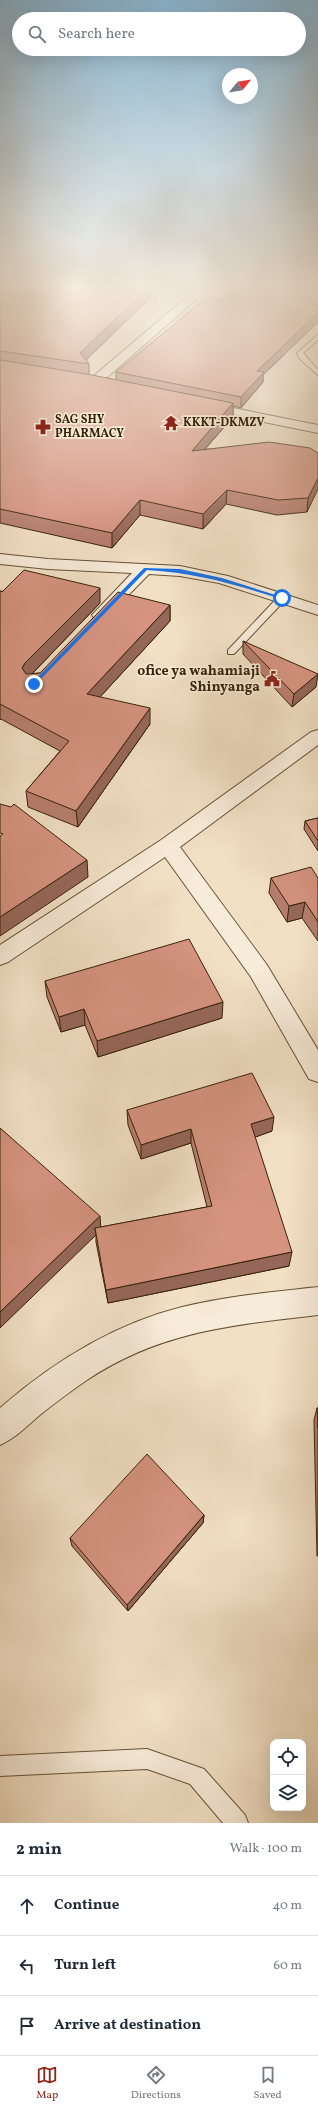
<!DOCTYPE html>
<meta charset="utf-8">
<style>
:root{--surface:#fff;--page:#f2f2f3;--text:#1f2937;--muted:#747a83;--line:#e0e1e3;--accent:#8f2418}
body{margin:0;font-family:Vollkorn,serif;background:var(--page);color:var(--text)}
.controls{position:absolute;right:12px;bottom:12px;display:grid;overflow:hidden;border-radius:8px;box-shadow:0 4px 16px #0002}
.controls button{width:36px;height:36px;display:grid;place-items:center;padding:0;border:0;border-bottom:1px solid var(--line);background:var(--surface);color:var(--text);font:20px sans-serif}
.compass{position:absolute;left:222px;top:68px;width:36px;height:36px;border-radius:50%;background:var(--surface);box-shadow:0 4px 16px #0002;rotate:60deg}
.stop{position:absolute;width:12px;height:12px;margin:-9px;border:3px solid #1a73e8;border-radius:50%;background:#fff}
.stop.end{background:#1a73e8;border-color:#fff;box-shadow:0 1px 4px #0008}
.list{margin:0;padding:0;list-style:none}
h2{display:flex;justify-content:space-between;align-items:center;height:52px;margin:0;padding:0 16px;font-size:17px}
h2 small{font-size:13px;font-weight:400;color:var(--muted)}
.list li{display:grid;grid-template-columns:26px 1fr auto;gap:12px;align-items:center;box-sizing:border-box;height:60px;padding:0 16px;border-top:1px solid var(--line)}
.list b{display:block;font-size:15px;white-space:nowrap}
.list em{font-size:13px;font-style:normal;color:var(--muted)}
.icon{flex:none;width:22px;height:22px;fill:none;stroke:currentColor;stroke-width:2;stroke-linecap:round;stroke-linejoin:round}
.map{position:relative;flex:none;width:318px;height:1823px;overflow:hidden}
.search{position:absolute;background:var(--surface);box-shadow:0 4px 16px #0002;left:12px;right:12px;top:12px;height:44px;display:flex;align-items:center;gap:10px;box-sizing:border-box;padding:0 14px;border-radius:22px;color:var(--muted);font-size:15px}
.sheet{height:232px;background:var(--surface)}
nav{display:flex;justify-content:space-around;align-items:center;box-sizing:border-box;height:56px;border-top:1px solid var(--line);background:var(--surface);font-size:11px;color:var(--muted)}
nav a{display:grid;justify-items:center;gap:2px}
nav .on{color:var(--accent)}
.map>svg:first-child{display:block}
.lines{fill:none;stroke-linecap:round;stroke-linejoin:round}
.service-casing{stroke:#665236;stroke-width:2}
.minor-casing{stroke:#665236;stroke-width:2}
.service{fill:#f7ebd9;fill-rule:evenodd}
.minor{fill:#f7ebd9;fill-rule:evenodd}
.wall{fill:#b77e6e;stroke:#382207;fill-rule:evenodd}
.shaded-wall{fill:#95675a;stroke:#382207}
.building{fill:#d59380;stroke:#382207}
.route{fill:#1a73e8}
.labels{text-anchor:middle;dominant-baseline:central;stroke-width:3.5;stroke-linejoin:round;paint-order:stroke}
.far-poi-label{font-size:12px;font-weight:bold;fill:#382207;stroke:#f7ebd9;text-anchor:start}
.poi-label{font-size:14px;font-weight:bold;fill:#382207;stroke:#f7ebd9;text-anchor:end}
</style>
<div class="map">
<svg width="318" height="1823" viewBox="0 0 318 1823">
<rect width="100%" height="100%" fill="#f2e0c5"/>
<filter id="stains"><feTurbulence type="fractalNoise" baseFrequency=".005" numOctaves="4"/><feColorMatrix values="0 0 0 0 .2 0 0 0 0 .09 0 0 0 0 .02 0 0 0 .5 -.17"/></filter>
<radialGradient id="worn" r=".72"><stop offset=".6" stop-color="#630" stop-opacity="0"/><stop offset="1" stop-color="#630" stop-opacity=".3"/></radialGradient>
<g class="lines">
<defs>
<g id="service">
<polygon points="318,335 318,340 303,353 318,370 318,375 300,359 297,353"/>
<polygon points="282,595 286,598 285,600 234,654 228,654 228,650 279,596"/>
<polygon points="147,1749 204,1769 245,1815 248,1823 223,1823 190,1784 147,1769 0,1776 0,1756"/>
</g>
<g id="minor">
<polygon points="202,284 214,284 97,386 89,386 87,383 89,380"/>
<path d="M239 284C266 284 291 298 318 292V298C302 302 251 295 239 284Z"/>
<polygon points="203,402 318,425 318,433 199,409 197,406"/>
<polygon points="0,554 48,559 180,566 228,576 318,605 318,615 219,583 180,576 149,574 106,618 94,618 92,615 132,573 48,569 0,564"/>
<polygon points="318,730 318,745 180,847 267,965 318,1050 318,1082 309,1079 251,977 165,857 8,962 0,965 0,945 161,840 311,732"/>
<path d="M318 1287V1315C233 1325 160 1331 87 1380 71 1391 56 1402 41 1414 28 1425 16 1438 0 1445V1408C53 1362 114 1324 182 1307 227 1296 273 1292 318 1287Z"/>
</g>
</defs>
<use href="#service" class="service-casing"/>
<use href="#minor" class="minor-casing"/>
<use href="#service" class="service"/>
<use href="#minor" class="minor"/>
</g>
<g class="wall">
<path d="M0 284 150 289V298L86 360 89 364V375L116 380V372L226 300 240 292 248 284H318V322L263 375V382L241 408 233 406V417L205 449 318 453 307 512 277 515 226 504 203 529 140 515 112 548 0 523ZM260 285 282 289 265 286ZM295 291 298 292 305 291V299Z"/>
<polygon points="0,591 100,603 32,674 40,673 170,605 170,621 100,697 150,724 78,827 28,807 26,791 60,751 1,719 0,720"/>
<polygon points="243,641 316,687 292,707 243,654"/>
<polygon points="318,818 318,851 304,829 305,821"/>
<polygon points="271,878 318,878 318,941 302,918 287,922 269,893"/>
<polygon points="45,981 222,1018 98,1057 85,1025 61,1032 47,997"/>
<polygon points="127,1110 272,1131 255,1137 289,1266 108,1303 96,1242 96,1235 0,1128 101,1227 207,1207 191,1143 141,1159 128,1125"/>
<polygon points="317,1408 318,1408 318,1556 317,1556 314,1420"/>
<polygon points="204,1515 203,1523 128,1611 72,1546 70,1538"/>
</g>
<g class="shaded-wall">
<polygon points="140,284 155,284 150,289 150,298 83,363 80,353"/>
<polygon points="318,313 318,322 263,375 263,382 241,408 241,397 257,371"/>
<polygon points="233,403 233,417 191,465 192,451"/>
<polygon points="318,478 318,489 307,512 308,498"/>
<polygon points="227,490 226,504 203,529 203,514"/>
<polygon points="140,500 140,515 112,548 112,533"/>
<polygon points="100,588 100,603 27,679 22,668 25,663"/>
<polygon points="170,605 170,621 88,710 87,694"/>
<polygon points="318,674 316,687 292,707 294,694"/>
<polygon points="150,708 150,724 78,827 76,811"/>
<polygon points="87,860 88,877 0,936 0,917"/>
<polygon points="305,902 302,918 287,922 289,906"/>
<polygon points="223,1002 222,1018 98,1057 97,1041"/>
<polygon points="84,1009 85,1025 61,1032 59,1017"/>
<polygon points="274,1117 272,1131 250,1139 251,1124"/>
<polygon points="191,1129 191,1143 141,1159 141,1145"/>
<polygon points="100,1216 101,1229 95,1228 96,1235 0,1328 0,1312"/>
<polygon points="292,1252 289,1266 108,1303 106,1290"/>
<polygon points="204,1515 203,1523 128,1611 127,1605"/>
</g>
<g class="building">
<polygon points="0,284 140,284 139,285 150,286 80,353 89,364 0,351"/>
<polygon points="248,284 259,284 265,286 294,291 318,309 318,313 257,371 264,372 241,397 116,372 207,297 226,300 236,292 240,292"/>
<polygon points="318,290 318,302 305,291"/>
<polygon points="0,360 92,375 233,403 192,451 269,442 310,448 318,453 318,478 308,498 278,500 227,490 203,514 140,500 112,533 0,509"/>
<polygon points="24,570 100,588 25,663 22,668 26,674 40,673 118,592 170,605 87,694 150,708 76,811 26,791 69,741 0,704 0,591 2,592"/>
<polygon points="243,641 318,674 294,694"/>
<polygon points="0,804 11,807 14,804 87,860 0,917 0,836 3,834 0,833"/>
<polygon points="318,818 318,841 305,821"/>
<polygon points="311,867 318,878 318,922 305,902 289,906 271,878"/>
<polygon points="189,939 223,1002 97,1041 84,1009 59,1017 45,981"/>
<polygon points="252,1073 274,1117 251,1124 292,1252 106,1290 95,1228 212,1206 191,1129 141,1145 127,1110"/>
<polygon points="0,1128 100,1216 0,1312"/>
<polygon points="317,1408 318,1408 318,1428"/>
<polygon points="147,1454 204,1515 127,1605 70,1538"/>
</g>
<linearGradient id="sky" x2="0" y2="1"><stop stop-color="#89b7d5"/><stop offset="0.53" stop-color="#f9f1e5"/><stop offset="1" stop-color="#f9f1e5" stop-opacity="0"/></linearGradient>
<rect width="318" height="540" fill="url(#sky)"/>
<path class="route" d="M144 568 180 569 222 578 285 598 281 599C233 584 197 573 147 570L35 685H32V683Z"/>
<defs>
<symbol id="temple-bare" viewBox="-9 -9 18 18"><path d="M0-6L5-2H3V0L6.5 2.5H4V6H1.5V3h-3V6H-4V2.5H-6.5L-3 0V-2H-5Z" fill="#8f2418" stroke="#f7ebd9" stroke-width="2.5" paint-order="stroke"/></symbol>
<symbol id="pharmacy-bare" viewBox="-9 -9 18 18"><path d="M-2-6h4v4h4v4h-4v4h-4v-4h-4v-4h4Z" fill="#8f2418" stroke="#f7ebd9" stroke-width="2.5" paint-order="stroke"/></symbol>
<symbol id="civic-bare" viewBox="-9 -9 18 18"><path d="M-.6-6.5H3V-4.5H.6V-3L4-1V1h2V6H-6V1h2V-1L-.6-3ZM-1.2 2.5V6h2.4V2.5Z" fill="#8f2418" stroke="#f7ebd9" stroke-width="2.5" paint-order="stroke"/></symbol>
</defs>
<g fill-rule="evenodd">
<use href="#temple-bare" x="160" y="412" width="22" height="22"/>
<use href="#pharmacy-bare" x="32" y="416" width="22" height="22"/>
<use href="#civic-bare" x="261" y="668" width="22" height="22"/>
</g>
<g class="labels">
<g class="far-poi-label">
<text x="55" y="420">SAG SHY<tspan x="55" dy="14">PHARMACY</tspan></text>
<text x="183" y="423">KKKT-DKMZV</text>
</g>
<g class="poi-label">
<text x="260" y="671">ofice ya wahamiaji<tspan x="260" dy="16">Shinyanga</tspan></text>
</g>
</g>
<rect width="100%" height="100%" filter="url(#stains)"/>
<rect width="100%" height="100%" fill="url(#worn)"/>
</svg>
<div class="controls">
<button><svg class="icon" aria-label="locate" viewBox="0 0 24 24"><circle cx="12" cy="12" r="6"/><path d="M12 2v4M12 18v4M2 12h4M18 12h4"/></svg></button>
<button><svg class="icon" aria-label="layers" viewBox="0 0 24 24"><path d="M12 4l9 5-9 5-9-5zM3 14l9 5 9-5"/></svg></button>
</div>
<svg class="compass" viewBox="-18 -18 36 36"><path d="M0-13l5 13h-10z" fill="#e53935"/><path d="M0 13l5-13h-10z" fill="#747a83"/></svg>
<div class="stop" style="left:282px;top:598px"></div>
<div class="stop end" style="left:34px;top:684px"></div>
<div class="search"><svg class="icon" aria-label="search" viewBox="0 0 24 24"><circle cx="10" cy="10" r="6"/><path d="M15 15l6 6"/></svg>Search here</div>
</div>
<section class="sheet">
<h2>2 min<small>Walk · 100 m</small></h2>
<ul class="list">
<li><svg class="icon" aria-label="ahead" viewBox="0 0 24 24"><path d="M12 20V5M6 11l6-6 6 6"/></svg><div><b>Continue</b></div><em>40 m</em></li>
<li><svg class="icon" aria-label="left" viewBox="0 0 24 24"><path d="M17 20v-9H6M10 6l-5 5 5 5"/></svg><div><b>Turn left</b></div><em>60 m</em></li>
<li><svg class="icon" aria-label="arrive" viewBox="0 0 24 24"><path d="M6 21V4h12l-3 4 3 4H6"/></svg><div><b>Arrive at destination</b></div></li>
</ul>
</section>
<nav>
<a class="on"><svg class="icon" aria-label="map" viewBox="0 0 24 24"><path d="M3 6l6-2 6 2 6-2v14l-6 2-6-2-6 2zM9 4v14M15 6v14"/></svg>Map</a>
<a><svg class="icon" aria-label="directions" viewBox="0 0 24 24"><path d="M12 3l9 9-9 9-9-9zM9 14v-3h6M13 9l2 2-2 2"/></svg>Directions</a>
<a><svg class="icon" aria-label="saved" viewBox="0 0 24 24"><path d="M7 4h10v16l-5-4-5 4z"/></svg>Saved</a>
</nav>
